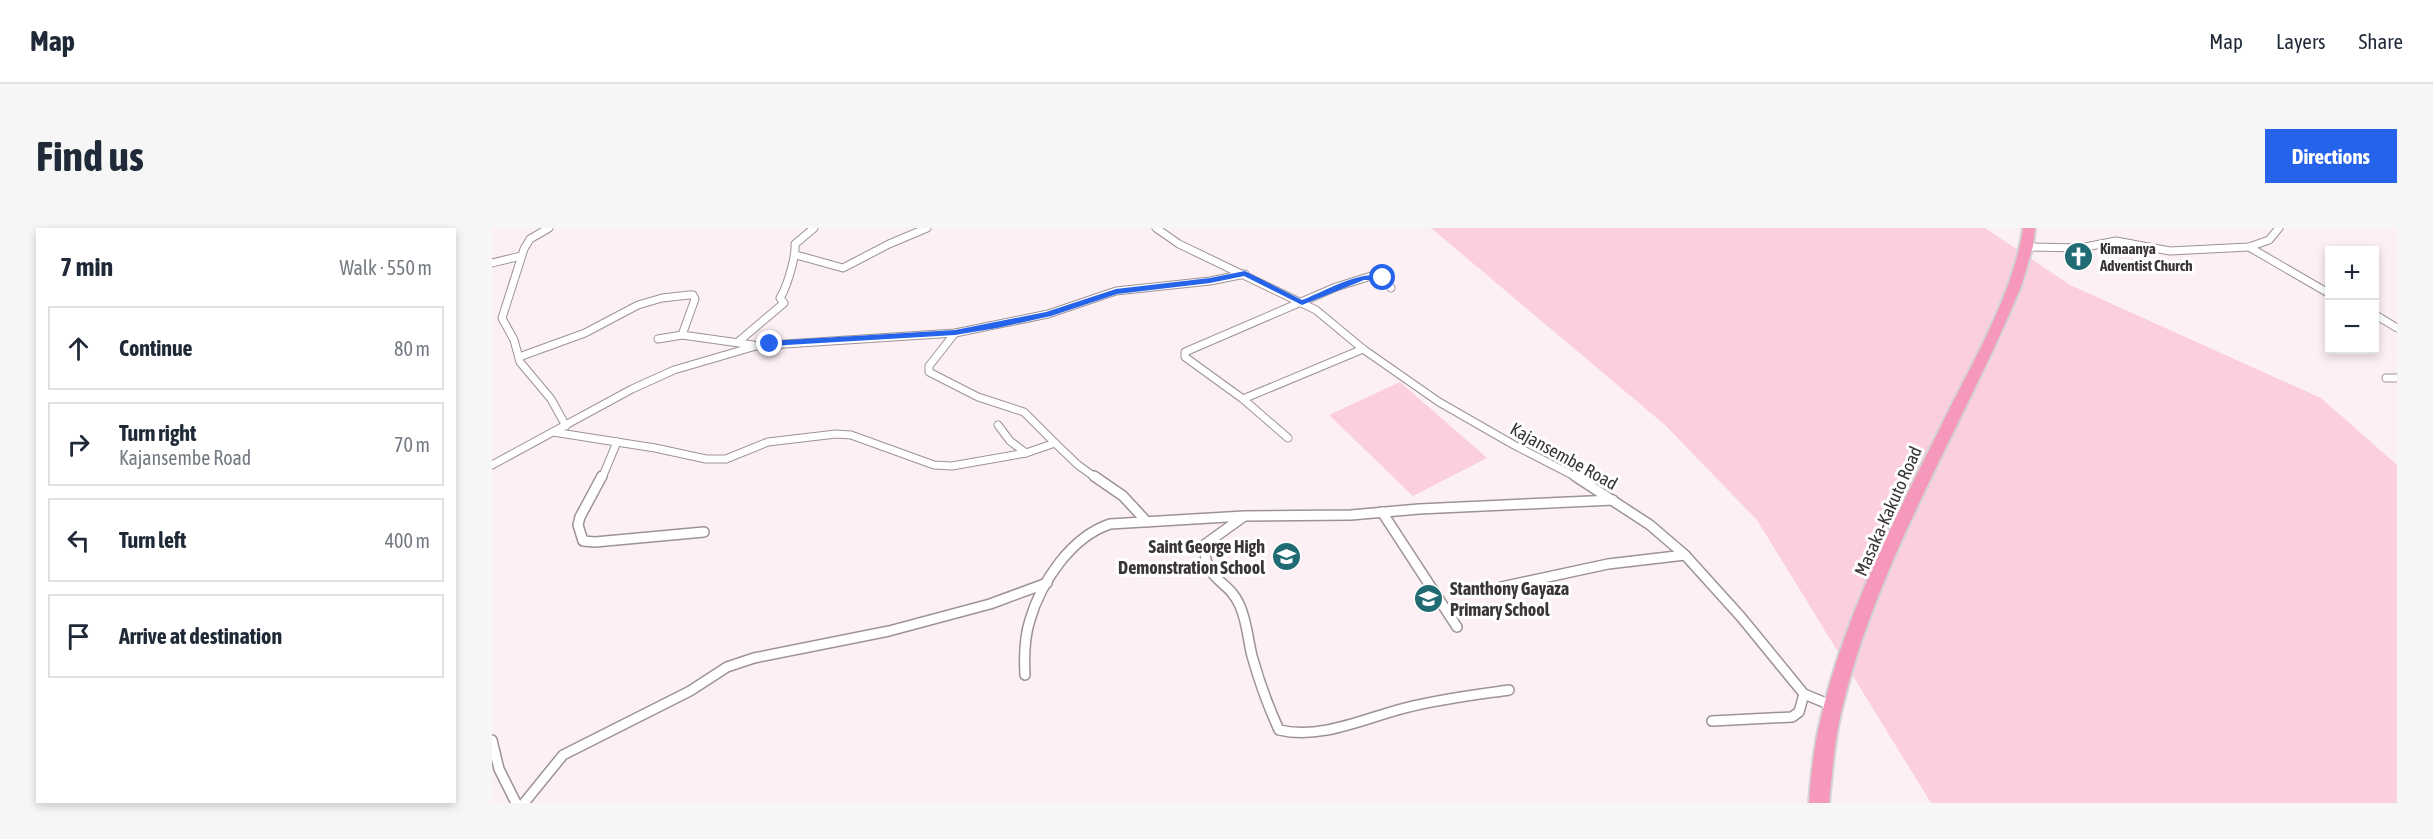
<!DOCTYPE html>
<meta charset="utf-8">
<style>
:root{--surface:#fff;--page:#f6f6f7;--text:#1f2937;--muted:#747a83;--line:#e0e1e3;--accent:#2563eb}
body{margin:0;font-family:"Asap Condensed",sans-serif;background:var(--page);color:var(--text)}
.controls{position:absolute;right:18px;top:18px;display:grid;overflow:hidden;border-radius:0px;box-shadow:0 3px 9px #0003}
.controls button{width:54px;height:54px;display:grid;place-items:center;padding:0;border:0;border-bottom:2px solid var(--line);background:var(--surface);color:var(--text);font:30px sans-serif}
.stop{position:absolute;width:18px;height:18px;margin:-14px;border:4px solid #2563eb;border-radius:50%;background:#fff}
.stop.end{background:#2563eb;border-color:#fff;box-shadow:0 2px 6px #0008}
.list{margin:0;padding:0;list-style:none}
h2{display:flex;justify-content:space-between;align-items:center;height:78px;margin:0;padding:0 24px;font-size:26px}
h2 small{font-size:20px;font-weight:400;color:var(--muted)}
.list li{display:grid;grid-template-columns:39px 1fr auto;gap:18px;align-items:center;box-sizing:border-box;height:84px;margin:0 12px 12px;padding:0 12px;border:2px solid var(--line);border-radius:0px}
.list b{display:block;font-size:22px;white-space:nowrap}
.list p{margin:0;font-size:20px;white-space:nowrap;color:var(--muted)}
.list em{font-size:20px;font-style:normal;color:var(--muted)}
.icon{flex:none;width:33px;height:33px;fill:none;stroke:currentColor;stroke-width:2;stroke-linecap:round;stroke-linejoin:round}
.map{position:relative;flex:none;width:1905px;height:575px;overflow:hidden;border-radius:0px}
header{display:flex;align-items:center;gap:36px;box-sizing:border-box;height:84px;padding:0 30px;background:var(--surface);border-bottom:2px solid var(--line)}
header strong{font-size:28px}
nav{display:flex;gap:33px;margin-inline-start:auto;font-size:21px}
.intro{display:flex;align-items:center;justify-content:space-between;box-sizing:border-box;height:144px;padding:0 36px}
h1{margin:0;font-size:42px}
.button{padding:15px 27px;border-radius:0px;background:var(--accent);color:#fff;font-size:21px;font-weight:700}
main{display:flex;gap:36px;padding:0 36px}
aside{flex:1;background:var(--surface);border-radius:0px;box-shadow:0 3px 9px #0003}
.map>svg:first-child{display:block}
.green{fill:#fbcfde}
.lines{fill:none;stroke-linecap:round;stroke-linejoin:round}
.street-far1-casing{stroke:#9d9295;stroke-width:9}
.street-casing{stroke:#9d9295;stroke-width:12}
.highway-casing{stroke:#d4d3d3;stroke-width:4}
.street-far1{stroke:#fff;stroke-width:7}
.street{stroke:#fff;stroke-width:9}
.highway{fill:#f598bb;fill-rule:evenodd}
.route{fill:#2563eb}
.labels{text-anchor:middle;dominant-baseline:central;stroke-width:6;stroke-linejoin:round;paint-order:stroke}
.far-poi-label{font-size:15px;font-weight:bold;fill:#3a3537;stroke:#fff;text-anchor:start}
.street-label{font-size:18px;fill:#3a3537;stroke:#fff}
.poi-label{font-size:18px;font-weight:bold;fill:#3a3537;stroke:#fff;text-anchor:end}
</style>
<header>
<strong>Map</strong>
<nav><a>Map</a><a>Layers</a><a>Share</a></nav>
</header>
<div class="intro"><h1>Find us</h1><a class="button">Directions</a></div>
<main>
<aside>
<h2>7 min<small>Walk · 550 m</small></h2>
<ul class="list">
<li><svg class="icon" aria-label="ahead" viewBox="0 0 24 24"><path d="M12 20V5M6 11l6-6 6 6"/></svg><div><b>Continue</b></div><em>80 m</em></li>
<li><svg class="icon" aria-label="right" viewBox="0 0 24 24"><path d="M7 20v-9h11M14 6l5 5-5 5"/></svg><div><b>Turn right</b><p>Kajansembe Road</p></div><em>70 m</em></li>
<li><svg class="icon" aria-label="left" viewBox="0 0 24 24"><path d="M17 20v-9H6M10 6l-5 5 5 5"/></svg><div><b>Turn left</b></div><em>400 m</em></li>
<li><svg class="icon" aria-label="arrive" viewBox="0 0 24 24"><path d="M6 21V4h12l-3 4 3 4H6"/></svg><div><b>Arrive at destination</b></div></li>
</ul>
</aside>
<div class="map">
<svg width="1905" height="575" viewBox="0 0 1905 575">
<rect width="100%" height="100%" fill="#fdf0f4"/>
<g class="green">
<polygon points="939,0 1493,0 1578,57 1829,170 1905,237 1905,575 1439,575 1265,292 1173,197"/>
<polygon points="908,154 995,230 921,268 837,187"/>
</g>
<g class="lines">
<defs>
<g id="street-far1">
<polyline points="57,0 38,11 32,21 10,90 22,112 28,134 59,171 74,198"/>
<polyline points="664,0 687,16 824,82 871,121 947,174 1022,217 1086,250"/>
<polyline points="1536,19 1588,20 1624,13 1678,23 1757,19 1777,12 1787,0"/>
<polyline points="1757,19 1838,66"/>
<polyline points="304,27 351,40 397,16 435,0"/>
<polyline points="0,35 29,28"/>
<polyline points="1882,86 1905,100"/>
<polyline points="463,105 437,138 437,144 486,169 532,184 563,215"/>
<polyline points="166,111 190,107"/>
<path d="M246 114 292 75 288 70C295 59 304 29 303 16L322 0"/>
<polyline points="27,129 93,105 146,77 170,70 197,67 201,67 203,71 190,107 261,117"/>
<polyline points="1894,150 1905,150"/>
<polyline points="751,171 871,121"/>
<polyline points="506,197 518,213 534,225"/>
<polyline points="61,204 163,220 214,231 234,231 276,214 344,206 359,207 442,237 460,238 534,225 563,215 586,237 604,250"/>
<polyline points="796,210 751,171 693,129 693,124 844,59 879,48 891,50 899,60"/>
<polyline points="0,237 140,161 182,142 264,118 463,105 556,86 624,63 718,53 753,46"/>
<polyline points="110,250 125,214"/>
</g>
<g id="street">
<polyline points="110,248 88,289 86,297 91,313 103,314 212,304"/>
<polyline points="602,248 631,268 655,294"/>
<polyline points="1083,248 1158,297 1193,327 1249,389 1312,466 1341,478"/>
<polyline points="890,284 965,399"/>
<path d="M751 289 712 317C714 356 736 350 748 378 755 394 756 412 760 428 767 453 776 478 787 502 829 512 873 490 913 480 947 471 982 467 1017 462"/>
<polyline points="1009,359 1116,336 1193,327"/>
<path d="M533 447C532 429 532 410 538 392 549 354 579 309 618 296L752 288 859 287 927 281 1121 272"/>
<polyline points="1220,493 1300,489 1307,484 1312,466"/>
<polyline points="0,512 7,541 24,575"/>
<polyline points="32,575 71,527 198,463 235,439 262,430 397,403 498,376 555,355"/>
</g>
<path id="highway" d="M1531 0H1543L1541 18 1530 56C1471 200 1383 335 1348 489 1342 517 1340 546 1337 575H1317C1319 546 1322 518 1329 490 1352 389 1402 292 1448 200 1477 140 1522 66 1531 0Z"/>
</defs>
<use href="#street-far1" class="street-far1-casing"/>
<use href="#street" class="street-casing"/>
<use href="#highway" class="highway-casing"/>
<use href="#street-far1" class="street-far1"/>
<use href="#street" class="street"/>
<use href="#highway" class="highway"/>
</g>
<path class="route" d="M753 43 810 72C831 64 875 38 895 50L891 52H872L810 77 752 48 718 55 625 66 559 88 505 100 463 107 278 118 274 116 278 113 463 102 554 84 624 61 718 50Z"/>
<defs>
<symbol id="church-disc" viewBox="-11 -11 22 22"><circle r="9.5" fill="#216b74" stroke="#fff"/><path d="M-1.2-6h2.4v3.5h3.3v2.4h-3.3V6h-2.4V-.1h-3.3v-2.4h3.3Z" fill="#fff"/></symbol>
<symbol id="school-disc" viewBox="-11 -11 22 22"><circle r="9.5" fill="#216b74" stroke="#fff"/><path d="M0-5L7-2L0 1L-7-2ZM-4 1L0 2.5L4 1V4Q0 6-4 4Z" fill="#fff"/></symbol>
</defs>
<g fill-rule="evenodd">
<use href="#church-disc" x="1570" y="12" width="33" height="33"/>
<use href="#school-disc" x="778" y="312" width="33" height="33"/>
<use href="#school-disc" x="920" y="354" width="33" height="33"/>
</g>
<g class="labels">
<g class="far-poi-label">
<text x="1608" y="20">Kimaanya<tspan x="1608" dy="17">Adventist Church</tspan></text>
</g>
<g class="street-label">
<text transform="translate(1072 228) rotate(29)">Kajansembe Road</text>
<text transform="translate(1396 283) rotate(-66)">Masaka-Kakuto Road</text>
</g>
<g class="poi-label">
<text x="773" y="318">Saint George High<tspan x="773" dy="21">Demonstration School</tspan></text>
<text x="958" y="360" text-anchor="start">Stanthony Gayaza<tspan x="958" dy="21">Primary School</tspan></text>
</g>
</g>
</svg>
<div class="controls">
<button>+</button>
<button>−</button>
</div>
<div class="stop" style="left:891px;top:50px"></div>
<div class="stop end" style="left:278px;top:116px"></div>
</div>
</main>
